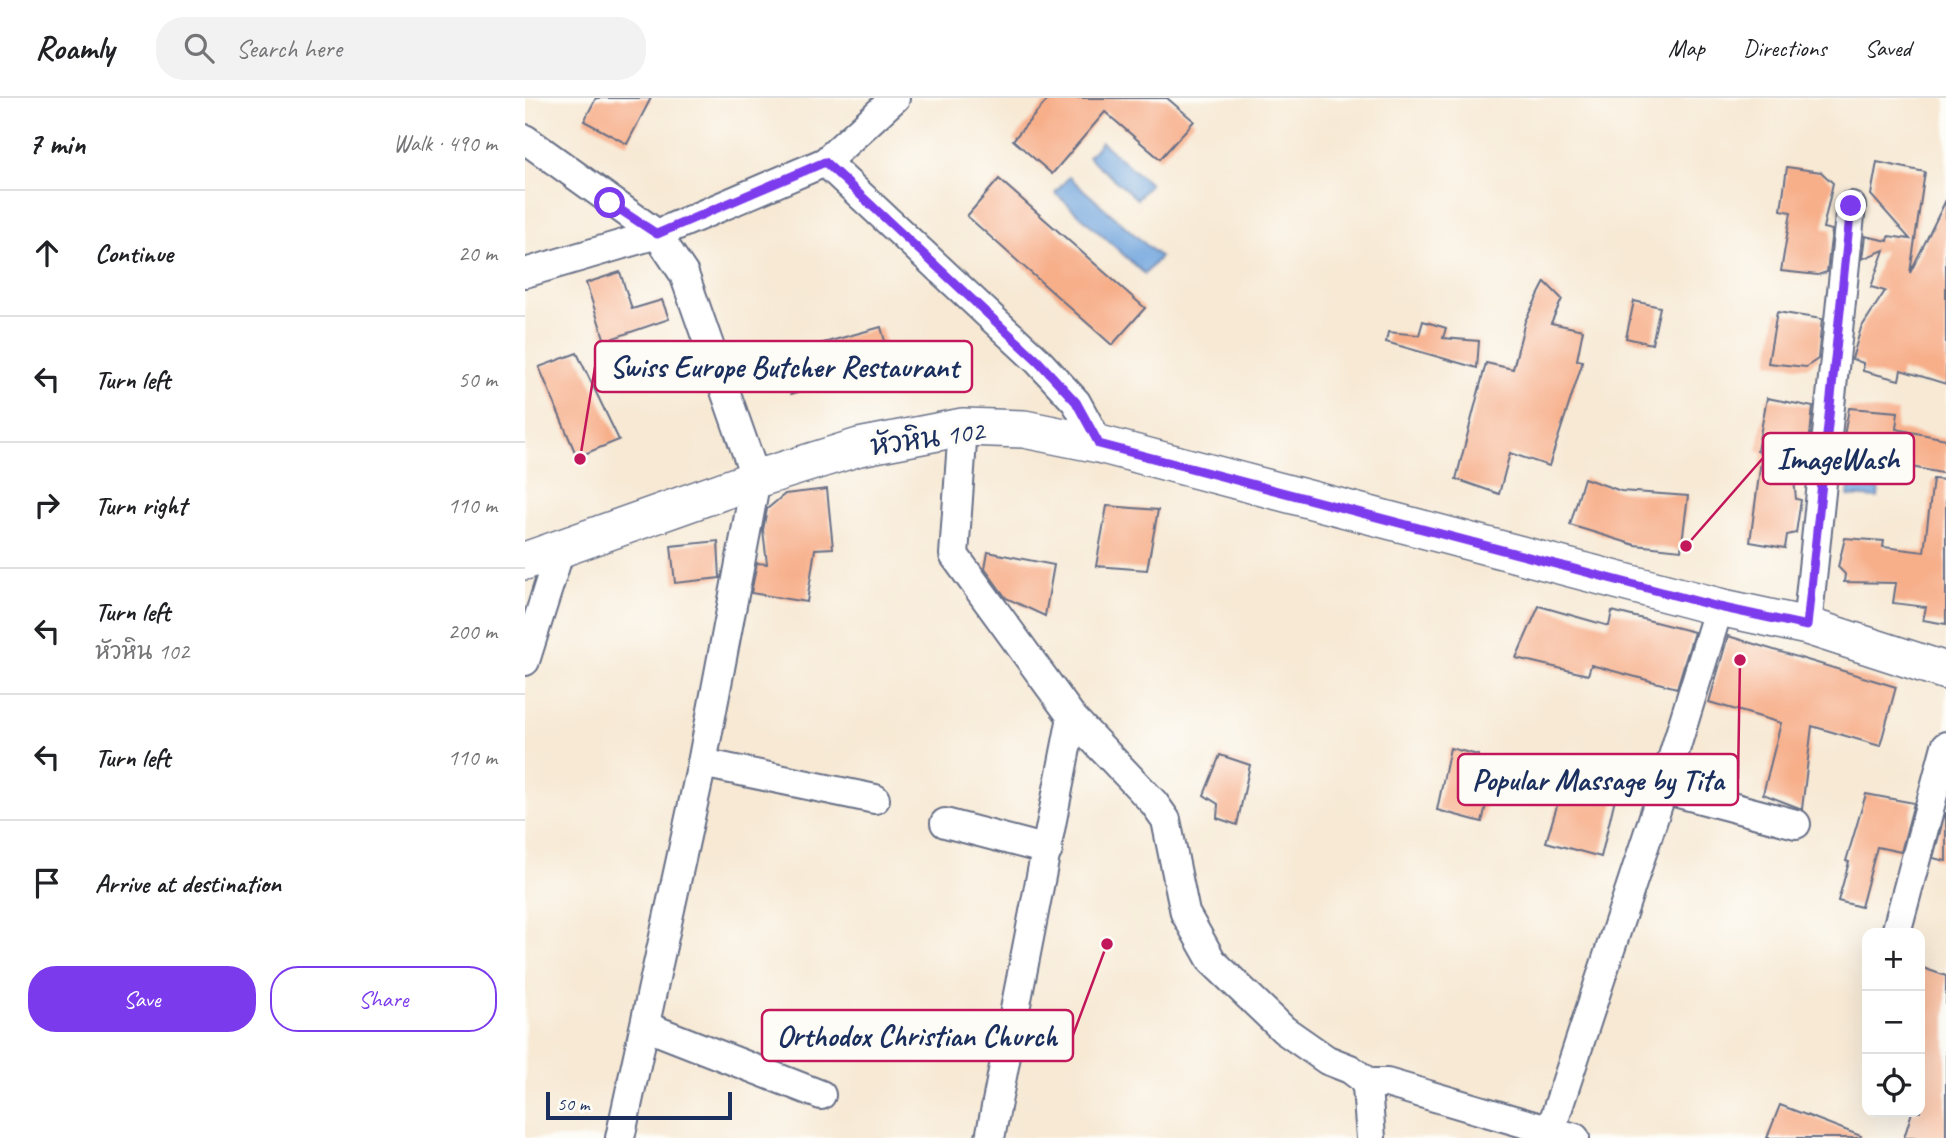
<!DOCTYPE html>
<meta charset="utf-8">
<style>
:root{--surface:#fff;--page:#f2f2f2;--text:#202124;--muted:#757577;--line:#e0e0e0;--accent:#7c3aed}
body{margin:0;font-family:Caveat,"Playpen Sans Thai",sans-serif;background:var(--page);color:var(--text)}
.controls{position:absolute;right:21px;bottom:21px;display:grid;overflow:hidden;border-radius:14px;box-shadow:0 7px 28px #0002}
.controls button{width:63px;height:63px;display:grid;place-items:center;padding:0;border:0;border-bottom:2px solid var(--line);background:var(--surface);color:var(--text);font:35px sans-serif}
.scale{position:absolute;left:21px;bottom:18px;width:186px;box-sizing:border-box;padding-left:7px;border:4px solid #1b2f5e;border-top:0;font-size:19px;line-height:24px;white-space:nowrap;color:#1b2f5e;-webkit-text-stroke:5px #fdfcf7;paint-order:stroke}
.stop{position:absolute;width:21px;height:21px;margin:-16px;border:5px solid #7c3aed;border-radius:50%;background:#fff}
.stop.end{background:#7c3aed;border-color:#fff;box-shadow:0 2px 7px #0008}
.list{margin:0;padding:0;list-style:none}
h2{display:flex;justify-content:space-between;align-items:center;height:91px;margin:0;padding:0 28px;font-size:30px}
h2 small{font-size:23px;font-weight:400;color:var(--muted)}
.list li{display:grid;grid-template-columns:46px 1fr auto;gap:21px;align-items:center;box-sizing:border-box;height:126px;padding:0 28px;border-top:2px solid var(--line)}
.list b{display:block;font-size:26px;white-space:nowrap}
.list p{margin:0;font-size:23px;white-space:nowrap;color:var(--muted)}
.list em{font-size:23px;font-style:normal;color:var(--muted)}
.actions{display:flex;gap:14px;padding:21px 28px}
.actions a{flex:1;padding:16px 0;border:2px solid var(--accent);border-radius:28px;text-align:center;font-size:24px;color:var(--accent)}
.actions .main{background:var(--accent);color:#fff}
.icon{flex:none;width:38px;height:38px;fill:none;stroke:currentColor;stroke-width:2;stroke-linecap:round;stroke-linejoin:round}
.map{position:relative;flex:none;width:1421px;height:1040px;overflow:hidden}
header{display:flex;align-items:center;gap:42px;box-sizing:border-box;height:98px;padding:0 35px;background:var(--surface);border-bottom:2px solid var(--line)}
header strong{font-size:33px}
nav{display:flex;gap:38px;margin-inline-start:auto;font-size:24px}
.search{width:490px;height:63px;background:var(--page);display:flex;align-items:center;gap:18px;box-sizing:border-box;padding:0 24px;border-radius:28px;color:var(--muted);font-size:26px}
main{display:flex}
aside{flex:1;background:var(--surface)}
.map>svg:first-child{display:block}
.water{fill:#71a5dd;stroke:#466a9e;stroke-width:2}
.building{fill:#f7af8a}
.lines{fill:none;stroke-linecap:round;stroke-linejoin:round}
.minor-casing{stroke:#687087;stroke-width:32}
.tertiary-casing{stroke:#687087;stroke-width:40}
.minor{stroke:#fff;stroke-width:28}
.tertiary{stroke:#fff;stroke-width:37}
.route{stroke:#7c3aed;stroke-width:9}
.labels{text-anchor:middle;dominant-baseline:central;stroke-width:7;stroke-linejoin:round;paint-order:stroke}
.street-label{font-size:28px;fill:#1b2f5e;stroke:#fdfcf7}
.leader{fill:none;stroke:#c2185b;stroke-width:2.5}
.callout-dot{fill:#c2185b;stroke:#fdfcf7;stroke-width:2.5}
.callout{fill:#fdfcf7;stroke:#c2185b;stroke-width:2.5}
.callout-label{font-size:30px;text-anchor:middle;font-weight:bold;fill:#1b2f5e}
</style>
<header>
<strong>Roamly</strong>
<div class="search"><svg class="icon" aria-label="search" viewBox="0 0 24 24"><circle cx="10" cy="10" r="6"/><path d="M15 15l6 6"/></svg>Search here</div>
<nav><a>Map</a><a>Directions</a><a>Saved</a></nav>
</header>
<main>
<aside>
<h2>7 min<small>Walk · 490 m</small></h2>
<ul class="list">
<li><svg class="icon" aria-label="ahead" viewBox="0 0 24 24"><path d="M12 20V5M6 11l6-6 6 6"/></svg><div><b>Continue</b></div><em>20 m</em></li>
<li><svg class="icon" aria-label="left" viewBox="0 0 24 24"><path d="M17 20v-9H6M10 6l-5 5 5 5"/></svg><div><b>Turn left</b></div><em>50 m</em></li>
<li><svg class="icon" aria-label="right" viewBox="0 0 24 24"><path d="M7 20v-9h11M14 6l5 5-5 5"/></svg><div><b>Turn right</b></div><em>110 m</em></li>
<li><svg class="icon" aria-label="left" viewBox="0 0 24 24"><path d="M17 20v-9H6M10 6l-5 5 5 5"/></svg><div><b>Turn left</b><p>หัวหิน 102</p></div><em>200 m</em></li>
<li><svg class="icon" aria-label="left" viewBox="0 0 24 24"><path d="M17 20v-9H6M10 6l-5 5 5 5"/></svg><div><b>Turn left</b></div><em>110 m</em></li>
<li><svg class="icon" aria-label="arrive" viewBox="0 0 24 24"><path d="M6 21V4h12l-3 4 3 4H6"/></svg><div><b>Arrive at destination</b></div></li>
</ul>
<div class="actions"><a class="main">Save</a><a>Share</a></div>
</aside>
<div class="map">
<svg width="1421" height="1040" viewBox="0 0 1421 1040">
<rect width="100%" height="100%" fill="#fdfcf7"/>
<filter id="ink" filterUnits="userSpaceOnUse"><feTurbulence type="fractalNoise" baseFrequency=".0143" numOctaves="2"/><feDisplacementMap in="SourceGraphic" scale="14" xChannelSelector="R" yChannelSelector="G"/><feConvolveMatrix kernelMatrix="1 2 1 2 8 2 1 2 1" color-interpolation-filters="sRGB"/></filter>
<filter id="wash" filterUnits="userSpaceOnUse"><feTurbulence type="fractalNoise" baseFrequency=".00686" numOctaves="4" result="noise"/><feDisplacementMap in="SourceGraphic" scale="28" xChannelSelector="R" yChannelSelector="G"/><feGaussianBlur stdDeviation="1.57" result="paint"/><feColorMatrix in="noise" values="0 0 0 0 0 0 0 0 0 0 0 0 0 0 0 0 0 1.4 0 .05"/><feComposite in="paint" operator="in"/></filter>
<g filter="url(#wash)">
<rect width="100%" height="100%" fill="#f7e9d4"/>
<g class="water">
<polygon points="576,44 625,86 612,101 563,59"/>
<polygon points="544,79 635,159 620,176 530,95"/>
<polygon points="1325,376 1355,379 1353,400 1323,398"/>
</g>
<g id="blocks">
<g class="building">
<polygon points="71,0 126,0 102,46 59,23"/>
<polygon points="524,0 642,0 669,23 635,61 580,14 527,76 488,42"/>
<polygon points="1352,64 1400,74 1385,175 1421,102 1421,286 1376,272 1374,282 1338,273 1338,265 1327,261 1336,230 1360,193 1346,189 1359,152 1337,161 1340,138 1363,143 1364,138 1385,141 1346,97"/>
<polygon points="1262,69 1296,74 1308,85 1298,130 1307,132 1302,174 1293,177 1256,173 1266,114 1256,112"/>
<polygon points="474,81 620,210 587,247 442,118"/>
<polygon points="95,174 107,211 137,202 144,221 80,243 61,185"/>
<polygon points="1020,184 1037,201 1026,225 1058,232 1052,262 1058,263 1024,368 985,355 974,396 931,381 961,265 988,271 1000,223"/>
<polygon points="1109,203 1135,209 1127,246 1101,240"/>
<polygon points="1252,214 1297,221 1293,261 1281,269 1243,265"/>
<polygon points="898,223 921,230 918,240 954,243 952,270 861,244 863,234 894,237"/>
<polygon points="356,229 367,268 266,296 255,257"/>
<polygon points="52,255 94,342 52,359 14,269"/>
<polygon points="1242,300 1288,309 1284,346 1275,346 1267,361 1271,401 1276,402 1271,435 1262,437 1260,450 1225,444 1237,355 1232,353"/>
<polygon points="1324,310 1373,314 1371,331 1421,341 1421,376 1367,365 1367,368 1330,363 1332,355 1317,349"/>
<polygon points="1059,380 1096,393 1163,398 1156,452 1110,447 1045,427"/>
<polygon points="1408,381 1421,382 1421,526 1398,522 1401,509 1368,505 1371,485 1319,484 1320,476 1313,469 1320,440 1359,443 1358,449 1399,454"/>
<polygon points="302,391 308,450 290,451 282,504 226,495 232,465 242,466 238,432 242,411 260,396"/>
<polygon points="582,408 633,412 622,472 571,468"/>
<polygon points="193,443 195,480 150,485 146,448"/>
<polygon points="463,454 529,467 520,518 481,500 460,471"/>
<polygon points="1014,508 1084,528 1087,513 1169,534 1152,590 1066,567 1063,577 991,560"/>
<polygon points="1203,538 1371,589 1355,648 1287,628 1277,711 1238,696 1256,625 1184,604"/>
<polygon points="925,650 953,657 952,666 969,674 957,724 912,712"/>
<polygon points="695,657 725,667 712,727 692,720 693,706 679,697"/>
<polygon points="1042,675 1093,688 1076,759 1021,744"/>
<polygon points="1341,696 1389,705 1376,754 1352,749 1336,809 1313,803 1324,764 1321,763"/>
<polygon points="1420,715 1421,715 1421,763 1408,760"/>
<polygon points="1395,869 1421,878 1421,1040 1379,1040 1387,1014 1395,1014"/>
<polygon points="1255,1007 1336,1038 1335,1040 1242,1040"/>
</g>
</g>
</g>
<g filter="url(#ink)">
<use href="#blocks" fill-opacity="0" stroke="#687087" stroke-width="2"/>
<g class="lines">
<defs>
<g id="minor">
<polyline points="0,41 132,136 159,176 231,381 177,665 95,1040"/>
<polyline points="300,64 513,263 551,304 574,346"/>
<polyline points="0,175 132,136 300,64 370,0"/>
<polyline points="438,329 429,457 547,619 629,705 641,722 660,815 687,863 759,932 802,962 825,971 837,980 842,989 846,1040"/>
<polyline points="1282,528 1326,108"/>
<polyline points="0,563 35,452"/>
<polyline points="177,665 350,701"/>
<polyline points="1138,691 1271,726"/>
<polyline points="420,725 523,752"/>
<polyline points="1371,835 1421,648"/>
<polyline points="120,928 296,997"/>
<polyline points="840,985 862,985 1050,1040"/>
<polyline points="465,1040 547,619"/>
<polyline points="1023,1040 1138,691 1194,509"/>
</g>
<polyline id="tertiary" points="0,463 231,381 334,349 438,329 499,331 574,346 1194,509 1282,528 1421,573"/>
</defs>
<use href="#minor" class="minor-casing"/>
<use href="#tertiary" class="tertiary-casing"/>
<use href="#minor" class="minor"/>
<use href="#tertiary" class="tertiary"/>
</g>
</g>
<g class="lines" filter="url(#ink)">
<polyline class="route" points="85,105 132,136 300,64 513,263 551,304 574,346 1194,509 1282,528 1326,108"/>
</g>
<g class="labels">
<g class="street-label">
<text transform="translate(402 340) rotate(-8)">หัวหิน 102</text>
</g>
</g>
<path class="leader" d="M55 361L70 269M1161 448L1238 360M1215 562L1213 681M582 846L548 937"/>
<g class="callout-dot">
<circle cx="55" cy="361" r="7"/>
<circle cx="1161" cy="448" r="7"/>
<circle cx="1215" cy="562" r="7"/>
<circle cx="582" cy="846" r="7"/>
</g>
<g class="callout">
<rect x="70" y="243" width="377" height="51" rx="7"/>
<rect x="1238" y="335" width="151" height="51" rx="7"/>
<rect x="933" y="656" width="280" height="51" rx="7"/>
<rect x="237" y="912" width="311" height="51" rx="7"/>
</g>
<g class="callout-label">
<text x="259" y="279">Swiss Europe Butcher Restaurant</text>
<text x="1313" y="371">ImageWash</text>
<text x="1073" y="692">Popular Massage by Tita</text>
<text x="392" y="948">Orthodox Christian Church</text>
</g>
</svg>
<div class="controls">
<button>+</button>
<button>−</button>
<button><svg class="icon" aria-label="locate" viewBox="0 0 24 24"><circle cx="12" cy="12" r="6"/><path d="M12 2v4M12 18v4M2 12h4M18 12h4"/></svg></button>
</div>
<div class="scale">50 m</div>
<div class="stop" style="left:85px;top:105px"></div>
<div class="stop end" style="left:1326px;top:108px"></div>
</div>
</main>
